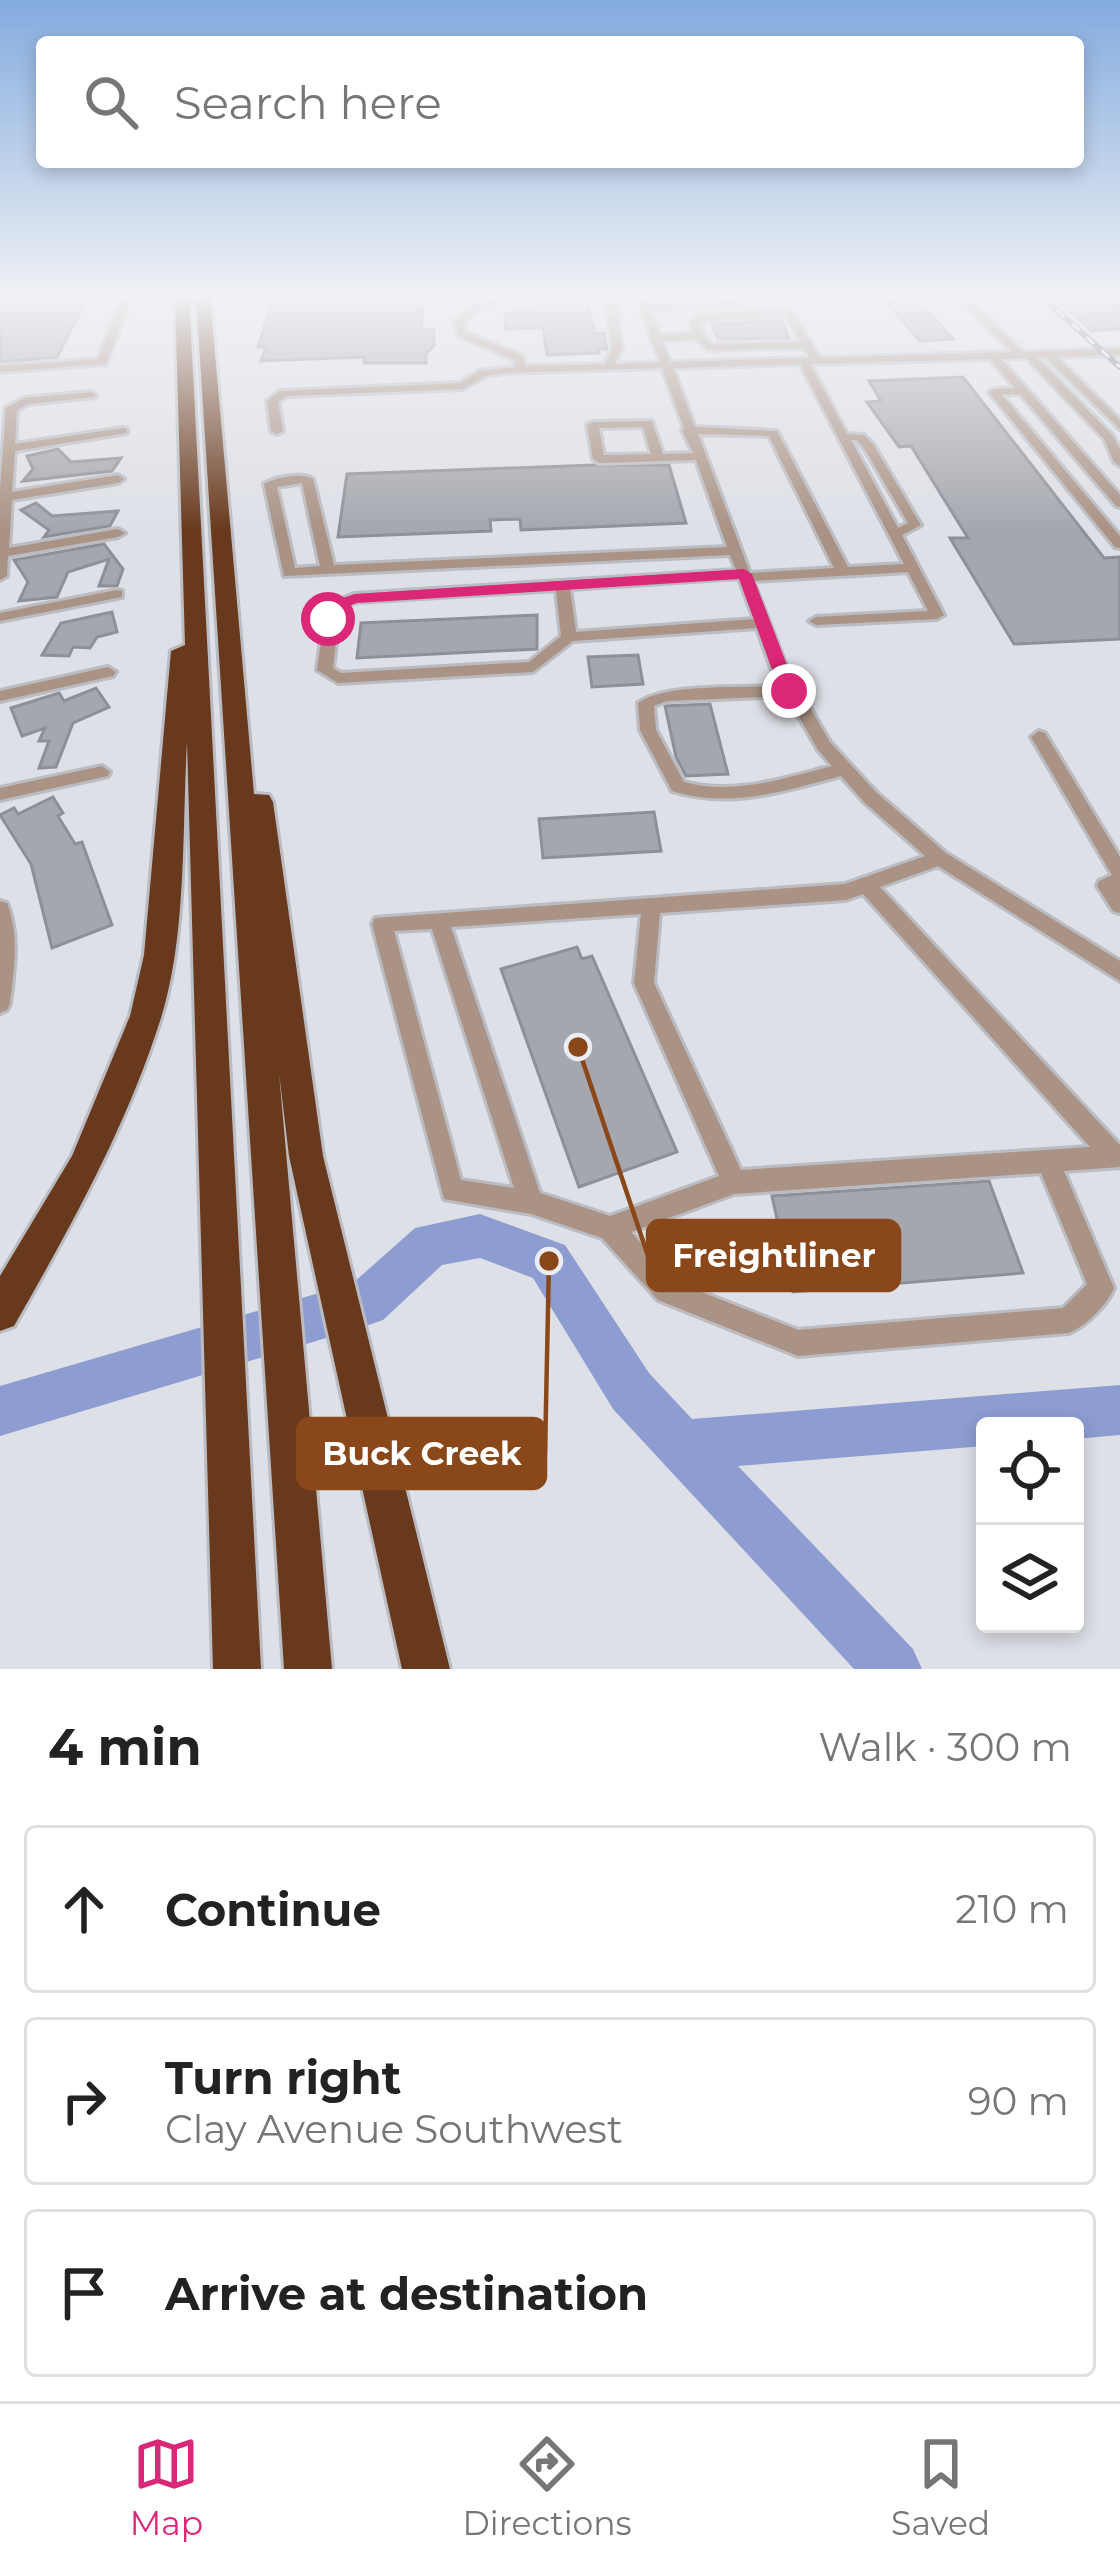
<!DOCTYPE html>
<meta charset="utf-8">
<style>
:root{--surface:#fff;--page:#f2f2f2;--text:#222;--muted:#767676;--line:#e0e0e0;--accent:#db2777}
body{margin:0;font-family:Montserrat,sans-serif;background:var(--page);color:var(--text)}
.controls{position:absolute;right:36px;bottom:36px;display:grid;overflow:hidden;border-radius:12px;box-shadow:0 6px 18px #0003}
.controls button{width:108px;height:108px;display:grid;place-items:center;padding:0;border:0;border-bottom:3px solid var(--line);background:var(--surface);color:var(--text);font:60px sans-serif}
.stop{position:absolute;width:36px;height:36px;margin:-27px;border:9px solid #db2777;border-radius:50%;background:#fff}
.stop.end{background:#db2777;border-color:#fff;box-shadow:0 3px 12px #0008}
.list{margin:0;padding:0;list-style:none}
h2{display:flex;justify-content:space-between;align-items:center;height:156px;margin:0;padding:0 48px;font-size:51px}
h2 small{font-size:39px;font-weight:400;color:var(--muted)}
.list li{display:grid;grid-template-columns:78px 1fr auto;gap:36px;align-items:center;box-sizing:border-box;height:168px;margin:0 24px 24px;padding:0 24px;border:3px solid var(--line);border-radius:12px}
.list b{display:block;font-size:45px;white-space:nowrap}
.list p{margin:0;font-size:39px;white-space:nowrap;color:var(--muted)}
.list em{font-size:39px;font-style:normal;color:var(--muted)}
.icon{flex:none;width:66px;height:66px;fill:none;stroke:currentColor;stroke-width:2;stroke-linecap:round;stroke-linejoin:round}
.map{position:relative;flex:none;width:1120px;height:1669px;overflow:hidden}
.search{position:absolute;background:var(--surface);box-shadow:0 6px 18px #0003;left:36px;right:36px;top:36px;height:132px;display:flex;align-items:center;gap:30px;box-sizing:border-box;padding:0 42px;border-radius:12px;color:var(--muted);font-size:45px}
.sheet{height:732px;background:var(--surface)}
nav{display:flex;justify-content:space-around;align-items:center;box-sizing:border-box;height:168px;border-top:3px solid var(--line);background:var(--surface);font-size:33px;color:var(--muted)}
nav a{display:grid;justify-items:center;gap:6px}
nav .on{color:var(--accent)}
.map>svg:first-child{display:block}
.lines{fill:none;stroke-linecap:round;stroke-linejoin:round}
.river{fill:#8d9dd1;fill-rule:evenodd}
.building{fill:#a5a7ae;stroke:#8e9097;stroke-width:3}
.minor-casing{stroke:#babcc2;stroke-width:6}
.highway-casing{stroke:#babcc2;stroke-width:6}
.minor{fill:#aa9284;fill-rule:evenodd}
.highway{fill:#68391c;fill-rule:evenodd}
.rail-casing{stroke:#74767a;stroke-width:6}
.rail{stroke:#ebedf5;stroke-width:3;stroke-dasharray:10;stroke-linecap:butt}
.route{fill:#db2777}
.leader{fill:none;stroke:#8a4719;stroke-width:4.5}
.callout-dot{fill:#8a4719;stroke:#ebedf5;stroke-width:4.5}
.callout{fill:#8a4719;stroke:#8a4719;stroke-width:4.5}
.callout-label{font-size:33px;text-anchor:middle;font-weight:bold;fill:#fff}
</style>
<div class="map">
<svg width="1120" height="1669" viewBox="0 0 1120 1669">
<rect width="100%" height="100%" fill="#dee0e7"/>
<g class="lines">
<polygon class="river" points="480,1214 565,1245 649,1373 692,1419 1120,1385 1120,1435 1075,1439 1075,1426 985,1426 985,1446 738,1466 913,1649 922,1669 854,1669 613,1409 533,1278 480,1258 442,1265 383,1320 366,1326 0,1436 0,1386 353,1283 415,1228"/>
</g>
<g class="building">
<polygon points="0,297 88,297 57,357 0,362"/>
<polygon points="424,297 421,330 434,329 434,346 426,354 426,363 364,363 365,357 261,361 266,347 258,347 273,300"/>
<polygon points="537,297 586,297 595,334 604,333 607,349 598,349 599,353 547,355 543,328 506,329 505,314 538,305"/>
<polygon points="1054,297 1120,297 1120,329 1092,331"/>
<polygon points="918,300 953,339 920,341 886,302"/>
<polygon points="781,320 789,338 718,339 712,325"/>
<polygon points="963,377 1104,558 1120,557 1120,639 1014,644 950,538 968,538 911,446 899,447 867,402 881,401 869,381"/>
<polygon points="58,449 71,462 121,458 112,471 23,481 33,469 27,456"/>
<polygon points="594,465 669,465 686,523 521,530 520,519 490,520 491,531 338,537 347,474"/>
<polygon points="36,503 52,516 118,511 110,526 44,537 49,530 21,510"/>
<polygon points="104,544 123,569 117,586 99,586 109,559 68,572 57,597 19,601 28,582 14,560"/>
<polygon points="112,612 117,632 97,637 90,648 73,647 69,656 42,655 61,623"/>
<polygon points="537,615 537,649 357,658 361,623"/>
<polygon points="638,655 643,684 592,687 588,657"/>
<polygon points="96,688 109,707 73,723 56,767 39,768 49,741 39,741 45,728 22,736 11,708 59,693 64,701"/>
<polygon points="710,704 728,774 686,776 676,757 665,706"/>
<polygon points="53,797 63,813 58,816 75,844 82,842 112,925 52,948 31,864 0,815 14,808 18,814"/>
<polygon points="654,812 661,851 543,858 539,819"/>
<polygon points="577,947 582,959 592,956 677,1152 579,1187 501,969"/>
<polygon points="989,1181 1023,1273 793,1292 772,1196"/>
</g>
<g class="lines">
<defs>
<g id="minor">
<polygon points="122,297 132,297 106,364 0,372 0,366 98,359"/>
<path d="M507 297H524L479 309 464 322 466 332 523 356 525 366 605 364 612 348 605 297H615L622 348 615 364 660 362 636 297H646L649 305 735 300 737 297H747L738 306 651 311 660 335 693 333 690 320 704 313 791 310 820 358 1012 352 956 297H966L1023 352 1120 349V355L1057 357 1120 420V429L1045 357H1037L1113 436 1120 449V466L1114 462 1104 439 1026 358 1001 359 1120 495V507L1116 506 1020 394 1002 395 1120 536V548L1115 547 989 392 994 389 1015 388 990 359 810 364 847 434 864 435 873 444 921 525 902 535 944 615 937 619 816 625 809 621 816 617 928 611 908 572 753 581 787 668 830 742 876 792 946 853 1120 961V981L938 866 880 887 1120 1145V1167L1064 1171 1114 1288C1107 1305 1086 1326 1069 1333L798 1356 658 1300 602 1238 531 1214 444 1199 372 924 375 918 845 884 925 856 864 802 841 776C784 791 730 809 672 791L640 730 638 703C665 683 745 688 782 686L771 668 757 628 573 641 533 672 338 683 317 670 326 606 354 594 736 570 730 555 284 576 264 484C275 477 302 472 313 479L334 565 727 547 696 460 599 463 593 459 587 425 593 422 652 421 663 454 693 453 682 430 684 428 662 368 503 373 486 376 462 389 287 396 278 402 283 431 277 434 271 431 267 401 280 391 460 383 479 371 515 367 514 360 458 336 454 321 473 305ZM785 315 801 342 711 344 704 335 700 321ZM696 339 708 350 804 348 810 358 670 362 662 341ZM800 364 904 564 848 567 777 431 695 427 673 368ZM643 427 651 454 604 455 599 428ZM698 434 769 436 834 568 750 573ZM851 440H857L864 448 908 523 898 528ZM302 483 320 566 295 568 277 487ZM739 578 754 619 576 632 570 589ZM556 590 561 636 529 662 341 673 333 668 340 608 356 602ZM787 696 818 750 832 766C785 778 733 796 684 782L656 730 654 706 667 701ZM863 894 1090 1147 741 1170 654 983 660 913 846 900ZM641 914 634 983 719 1176 610 1216 540 1193 451 927ZM432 929 514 1188 461 1180 394 931ZM1041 1173 1087 1284 1063 1308 798 1330 676 1282 631 1232 734 1194Z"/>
<polygon points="91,392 96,395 95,397 28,404 17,410 15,444 123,428 127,429 127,433 15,451 12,492 118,475 124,479 118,483 12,500 9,548 118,529 125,533 118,537 8,556 7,576 0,580 0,489 6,408 25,398"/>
<polygon points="117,590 122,591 122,597 0,621 0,613"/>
<polygon points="108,667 116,672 113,676 0,701 0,691"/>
<polygon points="1039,731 1045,733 1120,857 1120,913 1113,911 1097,886 1099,881 1112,875 1031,737"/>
<polygon points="102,766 110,772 108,776 0,800 0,788"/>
<path d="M0 901 7 903C20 937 14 969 10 1004L7 1010 0 1013Z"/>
</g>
<g id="highway">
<path d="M175 297H189L261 1669H213L187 742C182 829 187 935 161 1018 126 1128 71 1226 14 1326L0 1331V1276L72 1156 130 1016 144 955 171 651 185 645Z"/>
<polygon points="196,297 210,297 254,794 269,795 273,802 323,1156 450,1669 402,1669 289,1156 279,1073 332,1669 284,1669"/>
</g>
</defs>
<use href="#minor" class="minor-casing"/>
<use href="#highway" class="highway-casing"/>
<use href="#minor" class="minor"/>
<use href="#highway" class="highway"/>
<defs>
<polyline id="rail" points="1042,297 1120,367"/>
</defs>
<use href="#rail" class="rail-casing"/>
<use href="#rail" class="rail"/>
</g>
<linearGradient id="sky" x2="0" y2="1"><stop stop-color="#83abdf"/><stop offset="0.56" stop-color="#f0f1f4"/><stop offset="1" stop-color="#f0f1f4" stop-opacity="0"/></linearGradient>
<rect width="1120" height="531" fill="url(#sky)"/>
<polygon class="route" points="744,569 752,574 797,691 795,695 780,691 739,579 357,603 340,609 334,622 320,619 328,603 355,594"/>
<path class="leader" d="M578 1047L648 1256M549 1261L545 1454"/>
<g class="callout-dot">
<circle cx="578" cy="1047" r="12"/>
<circle cx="549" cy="1261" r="12"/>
</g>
<g class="callout">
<rect x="648" y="1221" width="251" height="69" rx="12"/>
<rect x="298" y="1419" width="247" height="69" rx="12"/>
</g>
<g class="callout-label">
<text x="774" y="1267">Freightliner</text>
<text x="422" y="1465">Buck Creek</text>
</g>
</svg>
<div class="controls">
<button><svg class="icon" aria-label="locate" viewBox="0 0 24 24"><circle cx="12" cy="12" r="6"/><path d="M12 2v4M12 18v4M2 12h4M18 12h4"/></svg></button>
<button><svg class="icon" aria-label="layers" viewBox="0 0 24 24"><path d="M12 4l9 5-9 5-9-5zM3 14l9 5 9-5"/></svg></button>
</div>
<div class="stop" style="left:328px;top:619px"></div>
<div class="stop end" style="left:789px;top:691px"></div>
<div class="search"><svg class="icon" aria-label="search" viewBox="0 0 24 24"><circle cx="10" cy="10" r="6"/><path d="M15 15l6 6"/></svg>Search here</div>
</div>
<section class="sheet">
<h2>4 min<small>Walk · 300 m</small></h2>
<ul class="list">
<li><svg class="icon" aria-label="ahead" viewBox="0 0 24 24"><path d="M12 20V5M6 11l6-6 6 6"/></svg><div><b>Continue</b></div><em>210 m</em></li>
<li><svg class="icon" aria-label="right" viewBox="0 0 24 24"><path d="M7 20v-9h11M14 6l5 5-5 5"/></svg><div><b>Turn right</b><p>Clay Avenue Southwest</p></div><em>90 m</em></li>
<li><svg class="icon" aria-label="arrive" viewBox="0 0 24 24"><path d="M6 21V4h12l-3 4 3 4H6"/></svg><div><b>Arrive at destination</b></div></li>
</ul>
</section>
<nav>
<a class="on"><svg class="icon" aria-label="map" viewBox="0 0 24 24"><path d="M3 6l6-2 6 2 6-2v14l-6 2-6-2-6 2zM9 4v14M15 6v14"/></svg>Map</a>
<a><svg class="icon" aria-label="directions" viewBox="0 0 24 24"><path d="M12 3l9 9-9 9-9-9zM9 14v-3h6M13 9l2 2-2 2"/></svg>Directions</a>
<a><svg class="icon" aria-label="saved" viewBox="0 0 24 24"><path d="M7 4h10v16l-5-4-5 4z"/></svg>Saved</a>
</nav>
